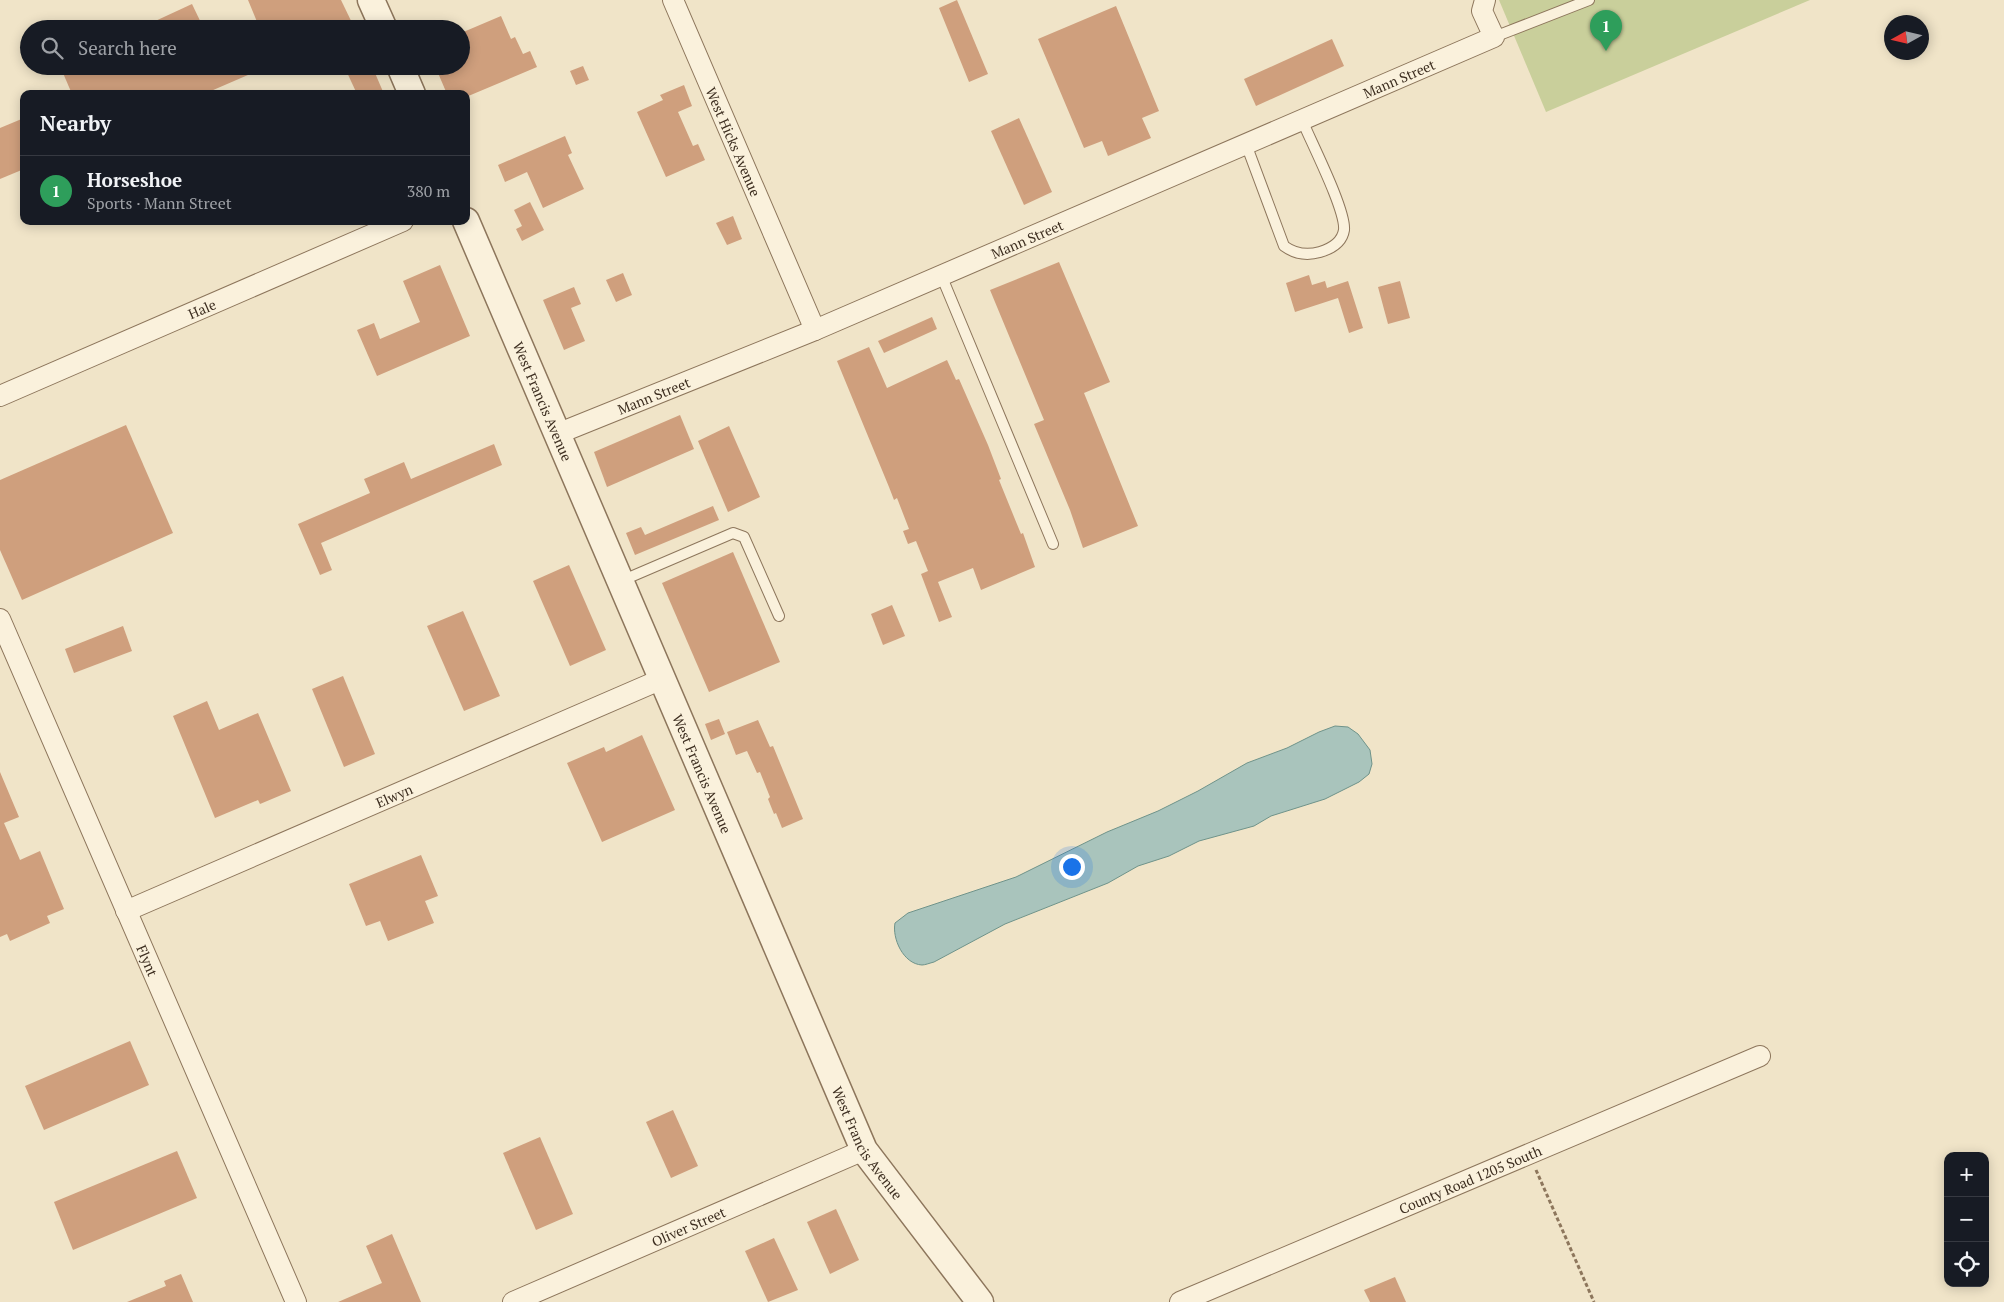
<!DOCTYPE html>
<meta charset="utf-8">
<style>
:root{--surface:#171b24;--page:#242831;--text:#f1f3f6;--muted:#9ea1a6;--line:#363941;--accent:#0b8043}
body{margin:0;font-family:"PT Serif",serif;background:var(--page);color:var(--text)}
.controls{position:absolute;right:15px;bottom:15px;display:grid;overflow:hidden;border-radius:10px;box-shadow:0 2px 12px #0003}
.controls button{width:45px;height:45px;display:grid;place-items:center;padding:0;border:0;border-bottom:1px solid var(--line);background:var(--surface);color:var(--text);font:25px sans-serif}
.compass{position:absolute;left:1884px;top:15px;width:45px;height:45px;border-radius:50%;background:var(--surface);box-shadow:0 2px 12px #0003;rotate:262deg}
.you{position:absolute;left:1071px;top:866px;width:18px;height:18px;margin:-12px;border:4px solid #fff;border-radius:50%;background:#1a73e8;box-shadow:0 0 0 8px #1a73e833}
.badge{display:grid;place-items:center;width:32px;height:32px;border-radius:50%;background:var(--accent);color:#fff;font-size:16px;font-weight:700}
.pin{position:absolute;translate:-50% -41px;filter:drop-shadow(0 1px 2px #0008)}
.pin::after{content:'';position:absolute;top:26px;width:18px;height:15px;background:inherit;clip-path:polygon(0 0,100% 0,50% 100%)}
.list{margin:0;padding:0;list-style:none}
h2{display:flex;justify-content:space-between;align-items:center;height:65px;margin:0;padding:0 20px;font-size:21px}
h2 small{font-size:16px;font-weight:400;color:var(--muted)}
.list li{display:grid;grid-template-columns:32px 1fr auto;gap:15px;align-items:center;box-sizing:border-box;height:70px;padding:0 20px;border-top:1px solid var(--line)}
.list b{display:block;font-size:19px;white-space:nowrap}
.list p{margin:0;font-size:16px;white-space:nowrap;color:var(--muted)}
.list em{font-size:16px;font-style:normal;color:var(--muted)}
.icon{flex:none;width:28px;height:28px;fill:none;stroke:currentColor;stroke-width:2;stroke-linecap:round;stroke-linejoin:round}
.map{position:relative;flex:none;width:2004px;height:1302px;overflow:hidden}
.search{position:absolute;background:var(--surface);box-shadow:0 2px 12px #0003;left:20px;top:20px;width:450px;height:55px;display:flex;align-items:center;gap:12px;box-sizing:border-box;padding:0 18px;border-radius:28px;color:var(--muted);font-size:19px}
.panel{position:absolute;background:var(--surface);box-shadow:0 2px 12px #0003;left:20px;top:90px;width:450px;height:135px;border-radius:10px}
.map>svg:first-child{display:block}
.green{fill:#c9cf9b}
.water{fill:#a9c4bc;stroke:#6f938a}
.building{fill:#cf9f7d}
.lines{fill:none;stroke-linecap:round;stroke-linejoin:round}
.service-casing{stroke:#8d765c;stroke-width:12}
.minor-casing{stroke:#8d765c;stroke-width:22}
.tertiary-casing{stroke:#8d765c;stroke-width:29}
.path{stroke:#8d765c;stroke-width:3;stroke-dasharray:4 2.5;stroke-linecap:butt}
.service{stroke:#faf1dc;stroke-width:10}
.minor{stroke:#faf1dc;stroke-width:20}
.tertiary{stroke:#faf1dc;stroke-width:26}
.labels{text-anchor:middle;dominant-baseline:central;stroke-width:4;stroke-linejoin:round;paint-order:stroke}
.street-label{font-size:14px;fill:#3d2e20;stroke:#f7eed8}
</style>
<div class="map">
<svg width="2004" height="1302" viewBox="0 0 2004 1302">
<rect width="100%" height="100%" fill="#f0e4c8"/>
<polygon class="green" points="1499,0 1810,0 1546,112"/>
<path class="water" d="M1335 726 1348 727 1358 734 1370 750 1372 764 1369 774 1359 782 1325 799 1271 816 1254 826 1199 841 1169 856 1138 866 1108 883 1005 924 934 962C930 963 925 965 922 965 903 964 892 938 895 923L908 913 1016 877 1107 832 1158 811 1198 791 1247 763 1287 748 1319 732Z"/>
<g class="building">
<polygon points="248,0 341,0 355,29 260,29"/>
<polygon points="957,0 988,74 969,82 939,8"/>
<polygon points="192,4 204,29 138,29"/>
<polygon points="1116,6 1159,111 1142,118 1151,138 1108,156 1102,141 1084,148 1038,39"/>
<polygon points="501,16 511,39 515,37 523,54 530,51 537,67 466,97 466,94 447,94 435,66 461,66 461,33"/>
<polygon points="1332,39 1344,66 1256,106 1244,79"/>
<polygon points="60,66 269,66 204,94 72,94"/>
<polygon points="344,66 372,66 384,94 357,94"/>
<polygon points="583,66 589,80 576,85 570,71"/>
<polygon points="684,85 692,106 678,112 693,146 698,144 705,160 666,177 637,112 663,100 660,95"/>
<polygon points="24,118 24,169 0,179 0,128"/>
<polygon points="1019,118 1052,192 1024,205 991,131"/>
<polygon points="565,136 572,153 568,155 584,189 543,208 527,172 505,182 498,165"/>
<polygon points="530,202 544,230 522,241 516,229 522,226 514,210"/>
<polygon points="733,216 742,239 727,245 716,223"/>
<polygon points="1059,262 1110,382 1084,393 1138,526 1083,548 1070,510 1034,424 1044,420 990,290"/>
<polygon points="440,265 470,336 377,376 357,330 374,323 380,339 420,322 403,281"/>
<polygon points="623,273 632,295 616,302 606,280"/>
<polygon points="1309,275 1312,285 1325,281 1327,288 1348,281 1363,328 1349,333 1338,298 1295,312 1286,283"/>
<polygon points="1400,281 1410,318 1388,324 1378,287"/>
<polygon points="574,287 581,304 571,308 585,341 564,350 543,300"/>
<polygon points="932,317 937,329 884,353 878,341"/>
<polygon points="869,347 887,388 947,360 956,380 959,379 988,445 1001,479 999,480 1021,534 1023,533 1035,567 981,590 973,568 938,582 952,617 939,622 921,574 928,571 916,541 908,544 903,531 909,529 897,498 894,500 889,487 837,361"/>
<polygon points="680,415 694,449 607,487 594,452"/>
<polygon points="126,425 173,533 22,600 0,550 0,480"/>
<polygon points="729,426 760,497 728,512 698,441"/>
<polygon points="494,444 502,465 321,543 332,570 320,575 298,524 370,493 364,479 404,462 411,479"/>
<polygon points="713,506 719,520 635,555 626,533 641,527 645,535"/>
<polygon points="733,552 780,662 709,692 662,583"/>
<polygon points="569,565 606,650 570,666 533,581"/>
<polygon points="892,605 905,636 883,645 871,614"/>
<polygon points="463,611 500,696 464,711 427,626"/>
<polygon points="123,626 132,651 74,673 65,649"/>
<polygon points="343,676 375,754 344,767 312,689"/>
<polygon points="207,701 219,730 258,713 291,791 260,804 258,800 215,818 173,716"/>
<polygon points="719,719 725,734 711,740 705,724"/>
<polygon points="758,720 770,747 773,746 803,819 782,828 776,813 774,814 768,799 770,797 760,772 757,773 747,751 736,755 727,732"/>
<polygon points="642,735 675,810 602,842 567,763 604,747 606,752"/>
<polygon points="0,772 19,817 4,823 20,860 40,851 64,909 47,916 50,923 10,941 7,934 0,937"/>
<polygon points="421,855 438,896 425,901 434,923 388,941 380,921 366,926 349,884"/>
<polygon points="130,1041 149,1085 44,1130 25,1086"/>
<polygon points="673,1110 698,1166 671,1178 646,1122"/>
<polygon points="540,1137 573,1214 536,1230 503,1153"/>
<polygon points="177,1151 197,1198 73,1250 54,1202"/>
<polygon points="836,1209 859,1260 830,1274 807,1222"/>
<polygon points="392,1234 421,1302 338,1302 382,1283 366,1246"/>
<polygon points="774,1238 798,1290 768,1302 745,1251"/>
<polygon points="181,1274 193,1302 127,1302 166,1286 164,1281"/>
<polygon points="1395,1277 1406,1302 1370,1302 1364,1290"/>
</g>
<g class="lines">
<defs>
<g id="service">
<polyline points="1494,37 1589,0"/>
<path d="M1246 144 1284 246C1295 254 1306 256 1320 252 1330 249 1342 243 1344 230 1346 210 1311 142 1302 120"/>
<polyline points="941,275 1053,544"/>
<polyline points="621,581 733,533 744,537 779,616"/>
</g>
<g id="minor">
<path id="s1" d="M673 0 815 330"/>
<path id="s2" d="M0 396 403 221"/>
<path id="s3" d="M557 434 815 330 1494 37 1482 11 1485 0"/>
<path id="s4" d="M0 619 296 1302"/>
<path id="s5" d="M126 911 662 679"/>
<path id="s6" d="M513 1302 864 1150"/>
<path id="s7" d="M1180 1302 1760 1056"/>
</g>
<g id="tertiary">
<polyline points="371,0 384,29"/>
<polyline points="400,66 412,94"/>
<path id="s8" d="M466 221 864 1150 980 1302"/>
</g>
</defs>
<use href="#service" class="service-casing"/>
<use href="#minor" class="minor-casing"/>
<use href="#tertiary" class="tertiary-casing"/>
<polyline class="path" points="1536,1170 1594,1302"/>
<use href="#service" class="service"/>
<use href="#minor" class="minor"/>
<use href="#tertiary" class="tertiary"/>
</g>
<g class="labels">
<g class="street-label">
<text stroke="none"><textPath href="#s3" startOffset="914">Mann Street</textPath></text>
<text stroke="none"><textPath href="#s1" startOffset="154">West Hicks Avenue</textPath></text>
<text stroke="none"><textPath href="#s3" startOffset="509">Mann Street</textPath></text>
<text stroke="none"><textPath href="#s2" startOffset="220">Hale</textPath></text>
<text stroke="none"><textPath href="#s3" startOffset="104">Mann Street</textPath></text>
<text stroke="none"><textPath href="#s8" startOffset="196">West Francis Avenue</textPath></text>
<text stroke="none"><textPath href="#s8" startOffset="601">West Francis Avenue</textPath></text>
<text stroke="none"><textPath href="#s5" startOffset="292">Elwyn</textPath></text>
<text stroke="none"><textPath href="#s4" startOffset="372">Flynt</textPath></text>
<text stroke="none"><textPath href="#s8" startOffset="1006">West Francis Avenue</textPath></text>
<text stroke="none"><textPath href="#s7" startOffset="315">County Road 1205 South</textPath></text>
<text stroke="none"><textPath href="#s6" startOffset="191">Oliver Street</textPath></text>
</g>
</g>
</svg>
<div class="controls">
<button>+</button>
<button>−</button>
<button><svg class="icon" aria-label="locate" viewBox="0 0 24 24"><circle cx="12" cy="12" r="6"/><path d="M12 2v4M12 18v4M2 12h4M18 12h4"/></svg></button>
</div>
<svg class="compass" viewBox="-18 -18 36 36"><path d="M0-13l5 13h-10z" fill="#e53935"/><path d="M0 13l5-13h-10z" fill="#9ea1a6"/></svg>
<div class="you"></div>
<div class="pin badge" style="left:1606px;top:51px;background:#2e9e5b">1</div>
<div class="search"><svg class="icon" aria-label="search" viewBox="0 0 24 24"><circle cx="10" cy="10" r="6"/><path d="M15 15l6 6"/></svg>Search here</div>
<section class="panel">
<h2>Nearby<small></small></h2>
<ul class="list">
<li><span class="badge" style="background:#2e9e5b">1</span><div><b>Horseshoe</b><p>Sports · Mann Street</p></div><em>380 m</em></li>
</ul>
</section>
</div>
